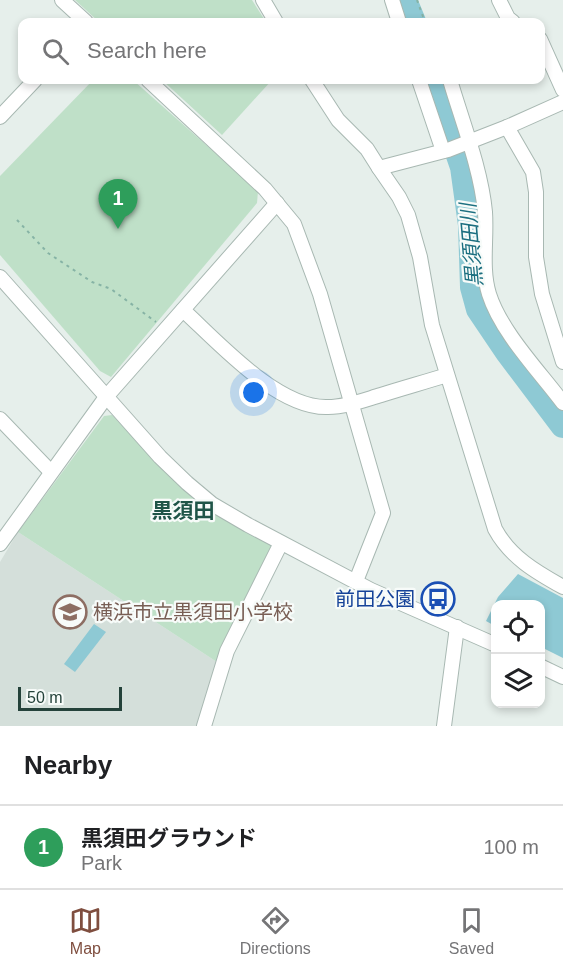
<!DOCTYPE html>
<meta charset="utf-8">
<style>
:root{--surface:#fff;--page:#f2f2f2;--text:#202124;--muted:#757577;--line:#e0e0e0;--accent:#7f4e3f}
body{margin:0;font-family:Arial,"Noto Sans JP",sans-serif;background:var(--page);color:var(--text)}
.controls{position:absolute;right:18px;bottom:18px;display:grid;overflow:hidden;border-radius:12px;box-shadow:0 3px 9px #0003}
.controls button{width:54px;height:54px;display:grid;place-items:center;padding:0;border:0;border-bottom:2px solid var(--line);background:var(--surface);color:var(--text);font:30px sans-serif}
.scale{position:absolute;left:18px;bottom:15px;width:104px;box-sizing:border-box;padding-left:6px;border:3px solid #24423a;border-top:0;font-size:16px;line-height:21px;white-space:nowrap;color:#24423a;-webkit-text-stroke:4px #f7fbf9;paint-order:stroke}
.you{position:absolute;left:254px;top:393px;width:21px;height:21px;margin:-15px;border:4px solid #fff;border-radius:50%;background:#1a73e8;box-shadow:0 0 0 9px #1a73e833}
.badge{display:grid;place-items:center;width:39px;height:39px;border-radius:50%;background:var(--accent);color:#fff;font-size:20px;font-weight:700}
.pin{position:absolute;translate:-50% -50px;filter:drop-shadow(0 2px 3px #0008)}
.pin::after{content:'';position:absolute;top:32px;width:21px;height:18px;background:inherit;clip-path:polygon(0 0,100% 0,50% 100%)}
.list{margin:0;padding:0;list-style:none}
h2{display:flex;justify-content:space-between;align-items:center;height:78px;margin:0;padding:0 24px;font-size:26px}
h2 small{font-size:20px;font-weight:400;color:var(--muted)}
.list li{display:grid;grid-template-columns:39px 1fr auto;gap:18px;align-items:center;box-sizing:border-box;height:84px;padding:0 24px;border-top:2px solid var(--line)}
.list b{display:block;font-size:22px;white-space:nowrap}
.list p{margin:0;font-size:20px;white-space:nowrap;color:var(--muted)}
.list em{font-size:20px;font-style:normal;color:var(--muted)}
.icon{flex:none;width:33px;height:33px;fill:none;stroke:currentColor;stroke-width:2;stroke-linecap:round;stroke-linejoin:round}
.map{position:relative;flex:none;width:563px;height:726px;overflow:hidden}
.search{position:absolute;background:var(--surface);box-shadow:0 3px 9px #0003;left:18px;right:18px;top:18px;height:66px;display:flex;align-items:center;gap:15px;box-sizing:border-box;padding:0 21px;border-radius:12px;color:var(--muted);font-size:22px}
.sheet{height:162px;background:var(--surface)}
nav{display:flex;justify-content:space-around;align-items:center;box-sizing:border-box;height:84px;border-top:2px solid var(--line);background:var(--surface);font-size:16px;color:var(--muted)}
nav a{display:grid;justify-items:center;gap:3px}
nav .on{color:var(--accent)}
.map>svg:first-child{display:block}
.built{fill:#d4dfda}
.green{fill:#bfe0c8}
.water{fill:#8ec9d4}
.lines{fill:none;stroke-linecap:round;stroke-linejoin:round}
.river{stroke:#8ec9d4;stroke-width:26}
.minor-casing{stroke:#a8b8b2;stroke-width:16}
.path{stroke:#86b3a5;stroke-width:2;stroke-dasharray:3 4.5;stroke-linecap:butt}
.minor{stroke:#fff;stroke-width:14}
.labels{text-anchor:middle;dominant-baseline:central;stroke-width:4.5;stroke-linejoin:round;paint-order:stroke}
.transit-label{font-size:20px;fill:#164399;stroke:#f7fbf9;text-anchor:end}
.education-label{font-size:20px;fill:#785e54;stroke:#f7fbf9;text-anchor:start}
.water-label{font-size:21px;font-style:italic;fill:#1c6f80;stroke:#f7fbf9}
.neighbourhood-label{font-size:21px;font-weight:bold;fill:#1f5548;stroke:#f7fbf9}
</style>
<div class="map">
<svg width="563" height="726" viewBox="0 0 563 726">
<rect width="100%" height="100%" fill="#e6efeb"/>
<polygon class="built" points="18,532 217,662 199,726 0,726 0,562"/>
<g class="green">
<polygon points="75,0 252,0 266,22 99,22"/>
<polygon points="93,80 133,80 258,191 257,203 111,377 100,371 0,255 0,176"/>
<polygon points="162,80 272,80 222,135"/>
<polygon points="112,415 157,463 274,543 217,662 18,532 104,416"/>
</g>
<g class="water">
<polygon points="518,574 563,598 563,658 541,647 540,604 496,604 495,626 486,621 498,597"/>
<polygon points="94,624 106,632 75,672 64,664"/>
</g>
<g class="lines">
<g class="river">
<polyline points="404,0 413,22"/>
<polyline points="433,80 463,167 471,225 473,287 479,309 508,352 563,425"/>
</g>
<defs>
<g id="minor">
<polyline points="62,0 86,22"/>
<polyline points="263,0 276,22"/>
<polyline points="392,0 399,22"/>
<polyline points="499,0 508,18 513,22"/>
<polyline points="540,39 563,90"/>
<polyline points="148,80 265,189 294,224 320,294 383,513 356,581"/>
<polyline points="312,80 338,120 367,149 379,168"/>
<polyline points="419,80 443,151"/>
<path d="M450 80C462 121 481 169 485 212 487 239 481 268 489 294 501 332 539 371 563 403"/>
<path d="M563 102 507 127 448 150 379 168 399 197 408 215 420 257 432 325 495 529C510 557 536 572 563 587"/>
<polyline points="0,117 35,80"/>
<polyline points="507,127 533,172 536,192 536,257 542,294 563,362"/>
<polyline points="0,277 160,457 187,483 212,504 248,525 371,590 496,645"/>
<path d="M183 310C219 343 278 409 328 407 346 407 364 400 381 395 403 388 425 382 447 375"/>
<polyline points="0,419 51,472"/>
<polyline points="0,544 106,397 277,203"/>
<polyline points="540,666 563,677"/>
<polyline points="204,726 227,651 281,543"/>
<polyline points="444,726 457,627"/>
</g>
</defs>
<use href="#minor" class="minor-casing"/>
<g class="path">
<polyline points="417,0 425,22"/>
<polyline points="17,220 48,253 92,282 111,289 156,322"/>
</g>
<use href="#minor" class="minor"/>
</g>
<defs>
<symbol id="bus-ring" viewBox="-11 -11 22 22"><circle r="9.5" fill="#f7fbf9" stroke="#1a4fb4" stroke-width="1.5"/><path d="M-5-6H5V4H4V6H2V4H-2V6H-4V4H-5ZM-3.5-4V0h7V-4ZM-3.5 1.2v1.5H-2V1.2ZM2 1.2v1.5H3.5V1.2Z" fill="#1a4fb4"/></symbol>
<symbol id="school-ring" viewBox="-11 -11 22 22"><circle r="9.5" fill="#f7fbf9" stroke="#8d6e63" stroke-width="1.5"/><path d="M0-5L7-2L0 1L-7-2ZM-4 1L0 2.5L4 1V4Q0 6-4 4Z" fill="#8d6e63"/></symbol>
</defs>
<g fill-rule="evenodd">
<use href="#bus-ring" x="419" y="580" width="38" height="38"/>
<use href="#school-ring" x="51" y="593" width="38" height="38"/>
</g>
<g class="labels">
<g class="transit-label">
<text x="415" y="599">前田公園</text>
</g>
<g class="education-label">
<text x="93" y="612">横浜市立黒須田小学校</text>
</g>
<g class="water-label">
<text transform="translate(471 245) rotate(-95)">黒須田川</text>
</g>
<g class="neighbourhood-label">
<text x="183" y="510">黒須田</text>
</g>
</g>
</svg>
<div class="controls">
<button><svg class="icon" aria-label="locate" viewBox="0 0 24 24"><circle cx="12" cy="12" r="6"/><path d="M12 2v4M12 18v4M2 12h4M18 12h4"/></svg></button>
<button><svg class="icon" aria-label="layers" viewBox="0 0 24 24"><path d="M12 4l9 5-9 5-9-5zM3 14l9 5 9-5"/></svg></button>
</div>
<div class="scale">50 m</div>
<div class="you"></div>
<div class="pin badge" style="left:118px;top:229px;background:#2e9e5b">1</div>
<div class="search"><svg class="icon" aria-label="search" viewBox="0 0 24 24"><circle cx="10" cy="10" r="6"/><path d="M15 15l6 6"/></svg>Search here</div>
</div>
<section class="sheet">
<h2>Nearby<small></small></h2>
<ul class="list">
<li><span class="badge" style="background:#2e9e5b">1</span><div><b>黒須田グラウンド</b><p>Park</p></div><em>100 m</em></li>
</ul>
</section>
<nav>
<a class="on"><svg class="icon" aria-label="map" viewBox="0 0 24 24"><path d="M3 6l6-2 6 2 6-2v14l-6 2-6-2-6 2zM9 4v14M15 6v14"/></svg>Map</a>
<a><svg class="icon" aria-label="directions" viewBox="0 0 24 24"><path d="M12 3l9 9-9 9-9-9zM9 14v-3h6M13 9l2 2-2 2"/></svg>Directions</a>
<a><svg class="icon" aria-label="saved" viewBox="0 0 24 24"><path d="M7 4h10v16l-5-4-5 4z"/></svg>Saved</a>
</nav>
